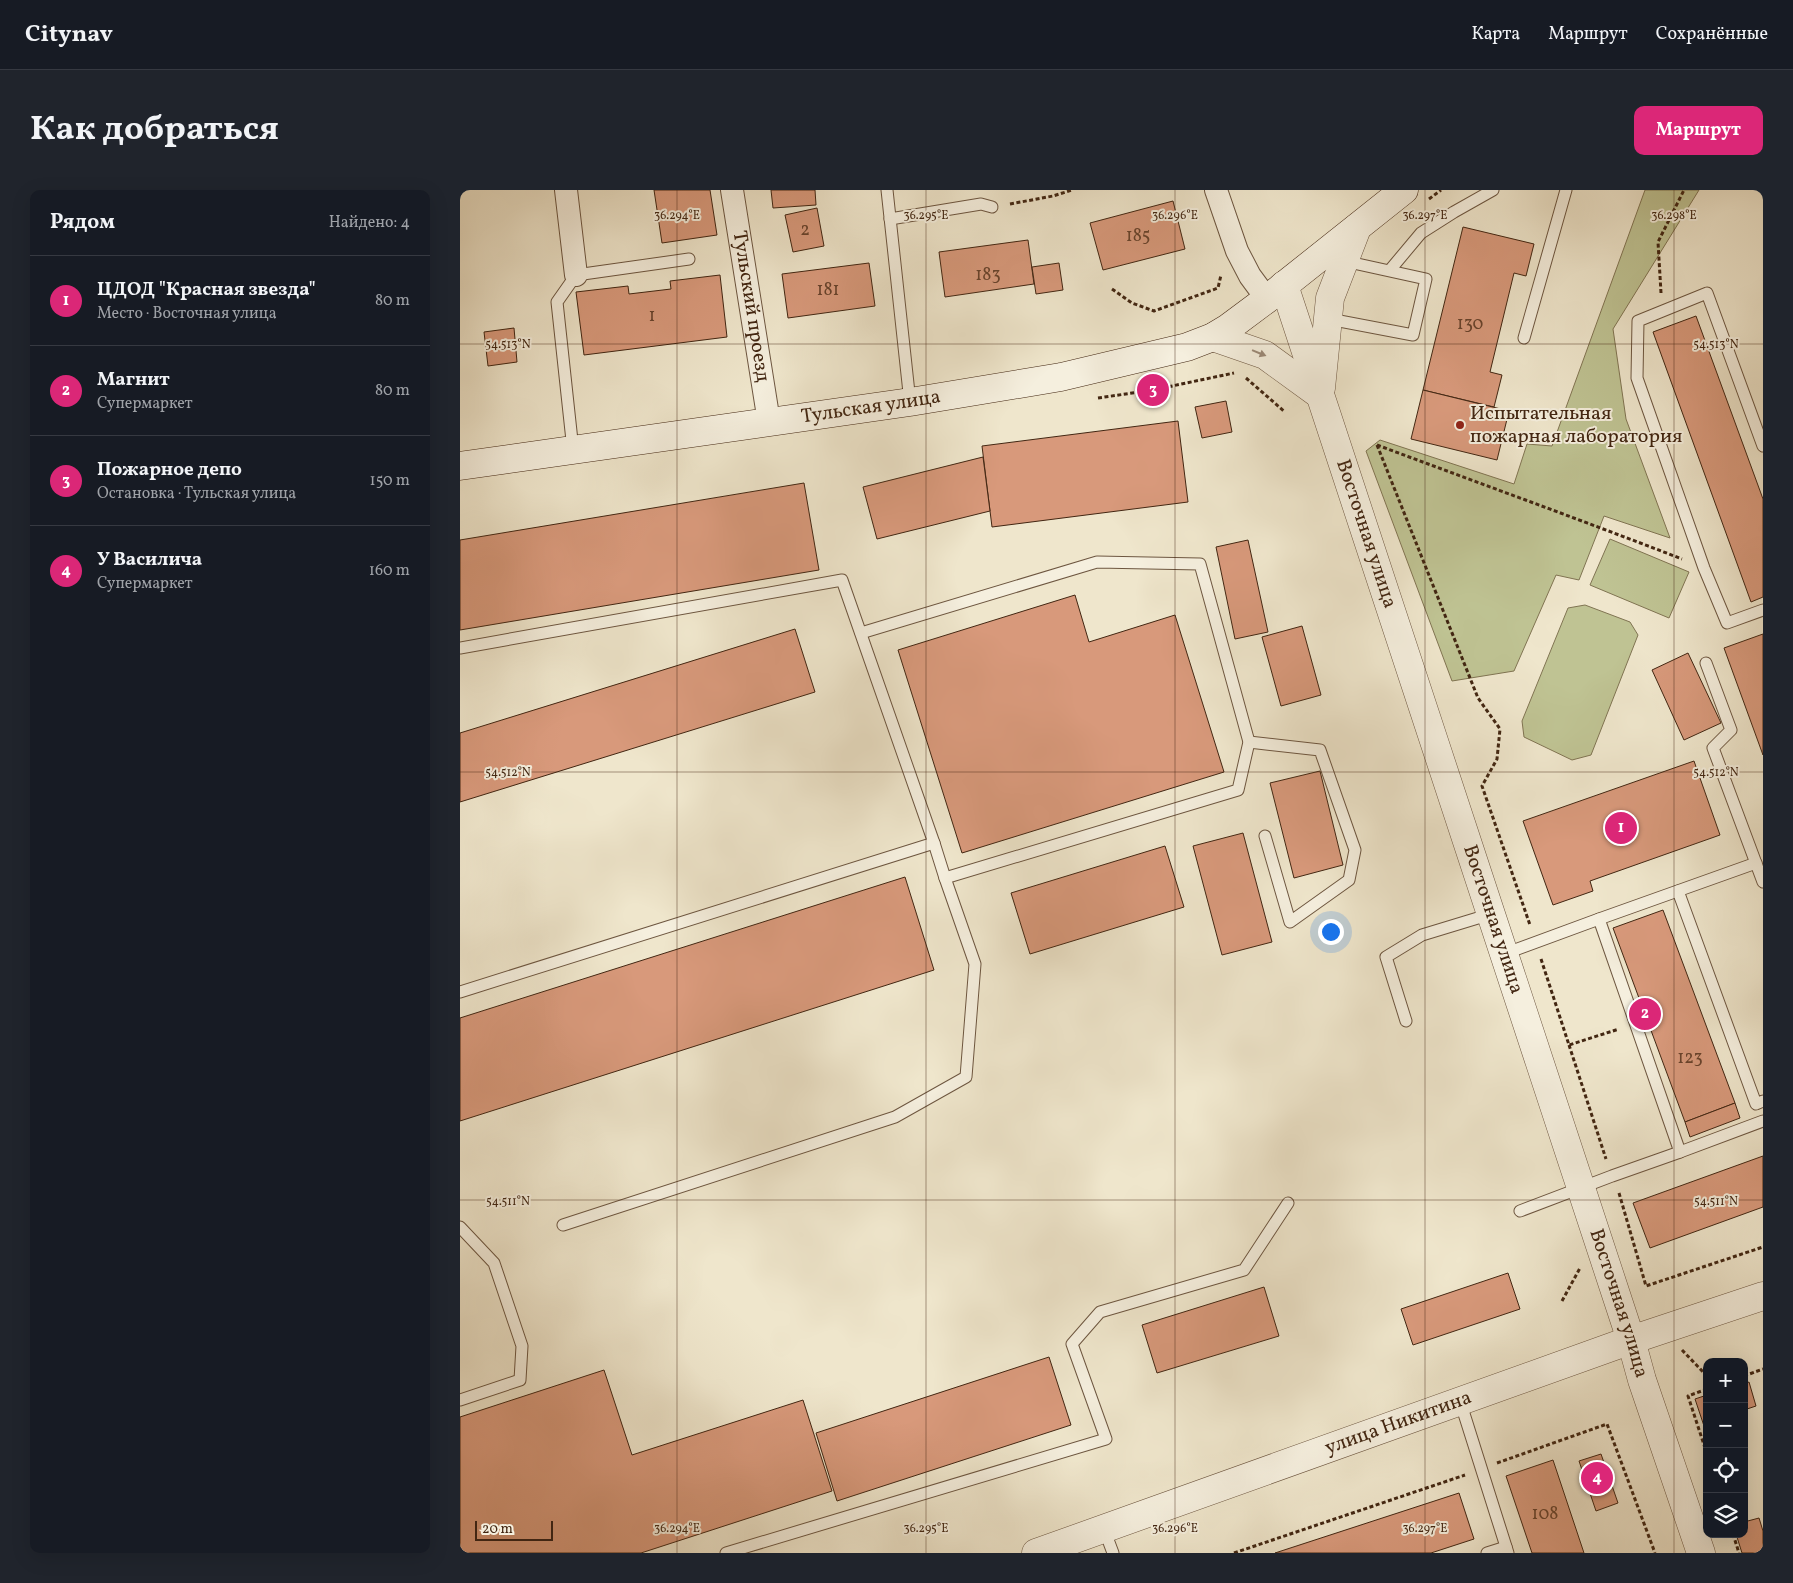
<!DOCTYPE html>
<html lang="ru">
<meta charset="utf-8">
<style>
:root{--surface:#171b24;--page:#20242c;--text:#f1f3f6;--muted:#9ea1a6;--line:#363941;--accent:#db2777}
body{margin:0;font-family:Vollkorn,serif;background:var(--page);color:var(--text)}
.controls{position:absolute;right:15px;bottom:15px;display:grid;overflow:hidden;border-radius:10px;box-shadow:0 5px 20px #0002}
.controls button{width:45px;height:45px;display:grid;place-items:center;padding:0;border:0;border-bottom:1px solid var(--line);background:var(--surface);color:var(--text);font:25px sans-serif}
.scale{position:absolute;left:15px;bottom:12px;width:78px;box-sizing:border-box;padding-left:5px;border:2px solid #422612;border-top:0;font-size:14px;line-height:18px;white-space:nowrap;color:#422612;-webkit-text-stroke:4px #f5efde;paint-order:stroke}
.you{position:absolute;left:870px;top:741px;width:18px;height:18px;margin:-12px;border:4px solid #fff;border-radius:50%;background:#1a73e8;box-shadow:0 0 0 8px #1a73e833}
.badge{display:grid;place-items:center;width:32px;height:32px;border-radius:50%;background:var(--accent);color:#fff;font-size:16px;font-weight:700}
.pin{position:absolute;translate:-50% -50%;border:2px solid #fff;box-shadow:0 1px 5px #0006}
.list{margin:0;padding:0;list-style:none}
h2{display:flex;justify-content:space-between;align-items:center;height:65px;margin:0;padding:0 20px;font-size:21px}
h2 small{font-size:16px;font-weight:400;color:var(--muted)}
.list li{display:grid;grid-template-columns:32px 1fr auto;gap:15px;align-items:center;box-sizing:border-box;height:90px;padding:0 20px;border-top:1px solid var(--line)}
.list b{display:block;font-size:19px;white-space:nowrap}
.list p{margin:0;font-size:16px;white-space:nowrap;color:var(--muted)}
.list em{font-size:16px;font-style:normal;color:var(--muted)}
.icon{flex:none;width:28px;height:28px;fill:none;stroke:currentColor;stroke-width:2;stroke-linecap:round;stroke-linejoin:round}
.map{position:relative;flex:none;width:1303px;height:1363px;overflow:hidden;border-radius:10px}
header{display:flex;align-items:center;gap:30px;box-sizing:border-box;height:70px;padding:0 25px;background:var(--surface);border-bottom:1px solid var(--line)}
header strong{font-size:24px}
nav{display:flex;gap:28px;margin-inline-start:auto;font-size:18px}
.intro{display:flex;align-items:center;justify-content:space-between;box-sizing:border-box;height:120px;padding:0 30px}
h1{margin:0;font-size:35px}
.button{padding:12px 22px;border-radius:10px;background:var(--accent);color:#fff;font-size:18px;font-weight:700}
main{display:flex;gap:30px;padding:0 30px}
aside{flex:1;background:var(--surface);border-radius:10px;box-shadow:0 5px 20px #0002}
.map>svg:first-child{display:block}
.green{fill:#bfc393;stroke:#807452}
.building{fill:#d8997b;stroke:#422612}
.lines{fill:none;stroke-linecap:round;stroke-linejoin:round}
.service-casing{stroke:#6d5640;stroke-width:13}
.minor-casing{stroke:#6d5640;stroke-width:24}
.tertiary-casing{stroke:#6d5640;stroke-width:29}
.secondary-casing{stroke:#422612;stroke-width:29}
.path{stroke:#422612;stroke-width:3;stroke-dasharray:4 2.5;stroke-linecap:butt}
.service{stroke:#f5efde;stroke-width:11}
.minor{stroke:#f5efde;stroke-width:22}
.tertiary{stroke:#f5efde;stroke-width:28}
.secondary{stroke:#f5efde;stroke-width:28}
.oneway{fill:#9c8a78}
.ticks{fill:none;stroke:#422612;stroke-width:1;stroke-opacity:0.45}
.poi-dot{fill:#8f2418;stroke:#f5efde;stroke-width:2}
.labels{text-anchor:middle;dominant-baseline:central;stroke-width:4;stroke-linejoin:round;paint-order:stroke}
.number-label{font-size:18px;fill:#68432c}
.street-label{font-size:20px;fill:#422612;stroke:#f5efde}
.poi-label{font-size:20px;fill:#422612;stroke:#f5efde;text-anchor:start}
.ticks-label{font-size:12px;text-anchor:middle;fill:#422612;stroke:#f5efde;stroke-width:4;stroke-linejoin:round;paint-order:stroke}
</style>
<header>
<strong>Citynav</strong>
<nav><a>Карта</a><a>Маршрут</a><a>Сохранённые</a></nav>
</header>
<div class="intro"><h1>Как добраться</h1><a class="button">Маршрут</a></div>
<main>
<aside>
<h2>Рядом<small>Найдено: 4</small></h2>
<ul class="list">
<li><span class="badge">1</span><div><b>ЦДОД &quot;Красная звезда&quot;</b><p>Место · Восточная улица</p></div><em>80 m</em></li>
<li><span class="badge">2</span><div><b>Магнит</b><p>Супермаркет</p></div><em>80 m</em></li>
<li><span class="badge">3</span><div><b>Пожарное депо</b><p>Остановка · Тульская улица</p></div><em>150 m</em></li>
<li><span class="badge">4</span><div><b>У Василича</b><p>Супермаркет</p></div><em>160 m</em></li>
</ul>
</aside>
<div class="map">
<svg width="1303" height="1363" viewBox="0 0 1303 1363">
<rect width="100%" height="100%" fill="#efe6cc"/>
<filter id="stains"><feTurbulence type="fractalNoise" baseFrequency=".004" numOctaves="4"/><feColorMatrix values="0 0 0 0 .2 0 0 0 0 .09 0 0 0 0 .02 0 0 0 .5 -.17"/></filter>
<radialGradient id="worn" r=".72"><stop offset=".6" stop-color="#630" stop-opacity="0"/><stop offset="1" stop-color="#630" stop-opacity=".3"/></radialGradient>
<g class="green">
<polygon points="1185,0 1239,0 1153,139 1166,229 1210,348 1144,326 1119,390 1096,385 1054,481 992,491 906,261 920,250 1054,294 1067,254 1092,256"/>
<polygon points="1150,349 1229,382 1209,428 1130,395"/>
<polygon points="1125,415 1170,432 1178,445 1131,565 1112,570 1064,547 1062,531 1108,418"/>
</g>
<g class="building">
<polygon points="194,0 250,0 257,45 202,53"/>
<polygon points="311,0 355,0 356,15 313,18"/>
<polygon points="713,11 725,59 643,80 630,33"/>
<polygon points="357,18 364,56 333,62 325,25"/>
<polygon points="1003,37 1074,54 1066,86 1054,83 1030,182 1042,185 1034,217 963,200"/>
<polygon points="568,50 574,94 485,107 479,62"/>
<polygon points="409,73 415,116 328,128 322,84"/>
<polygon points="599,73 603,100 576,104 572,77"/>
<polygon points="260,85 267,147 124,165 116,102 168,96 169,104 211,99 210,91"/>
<polygon points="1236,126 1303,309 1303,407 1291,412 1193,142"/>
<polygon points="54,138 57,172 28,176 24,142"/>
<polygon points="963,200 1049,221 1037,270 951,249"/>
<polygon points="766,211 772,242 742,248 735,217"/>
<polygon points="718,231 728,312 532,337 522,256"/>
<polygon points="523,267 530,321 417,349 403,297"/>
<polygon points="344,293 359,380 0,440 0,350"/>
<polygon points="788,350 808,442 775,449 756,357"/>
<polygon points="615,405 629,452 715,425 764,582 502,663 438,460"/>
<polygon points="842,436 861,505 821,516 802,447"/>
<polygon points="335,439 355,502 0,612 0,543"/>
<polygon points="1303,444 1303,565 1264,458"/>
<polygon points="1228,463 1261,533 1224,550 1192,480"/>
<polygon points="1234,571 1260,645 1130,691 1133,701 1093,715 1063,631"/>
<polygon points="860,581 883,675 834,688 810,593"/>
<polygon points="783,643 812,752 762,765 733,656"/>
<polygon points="705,656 724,717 570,764 551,703"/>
<polygon points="445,687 474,780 0,931 0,828"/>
<polygon points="1203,720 1275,913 1225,932 1153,738"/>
<polygon points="1275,913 1280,928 1230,947 1225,932"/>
<polygon points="1303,966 1303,1017 1190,1058 1173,1013"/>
<polygon points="1048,1083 1060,1119 953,1155 941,1119"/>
<polygon points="804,1097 819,1146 697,1183 682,1135"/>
<polygon points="589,1167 611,1235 377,1311 356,1243"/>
<polygon points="144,1180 172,1265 343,1210 372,1301 181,1363 0,1363 0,1227"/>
<polygon points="1289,1192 1296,1216 1284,1220 1284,1194"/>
<polygon points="1247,1205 1247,1245 1235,1209"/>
<polygon points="1141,1264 1158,1313 1136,1321 1119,1271"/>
<polygon points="1093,1270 1124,1363 1072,1363 1046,1286"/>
<polygon points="999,1303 1014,1349 971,1363 815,1363"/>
<polygon points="1299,1328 1303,1341 1303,1363 1282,1363 1276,1344 1284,1344 1284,1332"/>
</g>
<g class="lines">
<defs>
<g id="service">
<polyline points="427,0 450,212"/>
<polyline points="430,29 521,14 532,17"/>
<polyline points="930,80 961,43 994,22 1033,0"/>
<polyline points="869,129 953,145 966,89 884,71"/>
<polyline points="1064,148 1106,0"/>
<polyline points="1303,256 1247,103 1178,131 1177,188 1244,378 1267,433 1303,420"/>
<polyline points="113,260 97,112 116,85 229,69"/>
<polyline points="401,443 637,372 740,374 789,552 778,600 485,688 474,653"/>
<polyline points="0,458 382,390 474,653 0,802"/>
<polyline points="1246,473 1271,540 1253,558 1303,692"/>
<polyline points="789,552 860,560 895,660 889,690 830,732 805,646"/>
<polyline points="1218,701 1296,914 1303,911"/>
<polyline points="1139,729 1296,673"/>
<polyline points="1044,764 1139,729 1220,962 1152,986 1060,1021"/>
<polyline points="946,831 926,767 962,745 1031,724"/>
<polyline points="1220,962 1303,931"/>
<polyline points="103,1035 435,927 506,887 515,774 485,688"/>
<polyline points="0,1037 34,1073 62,1156 60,1190 0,1210"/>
<polyline points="1000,1211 1048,1363"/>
<polyline points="644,1339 653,1363"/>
<polyline points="266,1363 646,1249 612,1154 640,1122 784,1080 828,1013"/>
<polyline points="1027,1363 1046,1357"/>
</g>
<g id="minor">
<polyline points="106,0 116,85"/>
<path id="s1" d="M272 0 309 232"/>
<polyline points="756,0 777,61 790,86 807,109"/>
</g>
<g id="tertiary">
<path id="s2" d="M824 95 1171 1150 1182 1190 1241 1363"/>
<polyline points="753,147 805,165 860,205"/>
<polyline points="861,198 870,108 897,38"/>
<path id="s3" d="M576 1363 1171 1150 1303 1106"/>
</g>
<g id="secondary">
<path id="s4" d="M0 276 450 212 601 187 727 157 753 147 768 138 807 109 944 0"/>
</g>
</defs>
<use href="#service" class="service-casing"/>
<use href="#minor" class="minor-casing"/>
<use href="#tertiary" class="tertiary-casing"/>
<use href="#secondary" class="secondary-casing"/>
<g class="path">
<polyline points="969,9 981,0"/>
<polyline points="550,14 593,6 612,0"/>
<polyline points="652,99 672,113 694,121 758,98 761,85"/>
<polyline points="1201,103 1198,52 1224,0"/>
<polyline points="786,188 825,222"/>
<polyline points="638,208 693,200 774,183"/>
<polyline points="917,255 1018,508 1040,539 1037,569 1022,596 1070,735"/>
<path d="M917 255C1019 293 1121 330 1222 369"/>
<polyline points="1081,769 1109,855 1159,839"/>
<polyline points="1109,855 1146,969"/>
<polyline points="1159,1003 1186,1096 1303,1057"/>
<polyline points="1102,1111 1120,1078"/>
<polyline points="1222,1160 1247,1186"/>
<polyline points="1284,1186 1303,1179"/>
<polyline points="1247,1199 1228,1206 1247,1264"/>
<polyline points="1037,1273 1147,1234 1195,1363"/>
<polyline points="1273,1344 1279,1363"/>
<polyline points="774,1363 1005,1285"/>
</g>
<use href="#service" class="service"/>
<use href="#minor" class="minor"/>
<use href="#tertiary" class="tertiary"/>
<use href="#secondary" class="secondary"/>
</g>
<defs><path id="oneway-solid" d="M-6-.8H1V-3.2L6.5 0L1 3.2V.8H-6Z" transform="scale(1.25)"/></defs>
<use class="oneway" href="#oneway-solid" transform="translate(799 163) rotate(22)"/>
<path class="ticks" d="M217 0V1363M466 0V1363M715 0V1363M965 0V1363M1214 0V1363M0 154H1303M0 582H1303M0 1010H1303"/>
<circle class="poi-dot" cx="1000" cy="235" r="5"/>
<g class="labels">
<g class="number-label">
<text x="345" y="40">2</text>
<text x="678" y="46">185</text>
<text x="528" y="85">183</text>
<text x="368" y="100">181</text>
<text x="192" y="126">1</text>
<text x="1010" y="134">130</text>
<text x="1230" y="868">123</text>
<text x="1085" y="1324">108</text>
</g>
<g class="street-label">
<text stroke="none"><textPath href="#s1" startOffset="118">Тульский проезд</textPath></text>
<text stroke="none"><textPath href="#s4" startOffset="415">Тульская улица</textPath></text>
<text stroke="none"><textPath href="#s2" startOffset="262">Восточная улица</textPath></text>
<text stroke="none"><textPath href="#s2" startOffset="668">Восточная улица</textPath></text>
<text stroke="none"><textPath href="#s2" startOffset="1072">Восточная улица</textPath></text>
<text stroke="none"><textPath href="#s3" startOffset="385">улица Никитина</textPath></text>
</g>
<g class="poi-label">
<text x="1010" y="224">Испытательная<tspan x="1010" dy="23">пожарная лаборатория</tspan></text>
</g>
</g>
<g class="ticks-label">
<text x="217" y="29">36.294°E</text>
<text x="466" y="29">36.295°E</text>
<text x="715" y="29">36.296°E</text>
<text x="965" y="29">36.297°E</text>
<text x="1214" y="29">36.298°E</text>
<text x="48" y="158">54.513°N</text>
<text x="1256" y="158">54.513°N</text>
<text x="48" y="586">54.512°N</text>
<text x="1256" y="586">54.512°N</text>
<text x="48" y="1015">54.511°N</text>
<text x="1256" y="1015">54.511°N</text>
<text x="217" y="1342">36.294°E</text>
<text x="466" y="1342">36.295°E</text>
<text x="715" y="1342">36.296°E</text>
<text x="965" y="1342">36.297°E</text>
</g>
<rect width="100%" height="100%" filter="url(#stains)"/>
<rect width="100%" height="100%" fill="url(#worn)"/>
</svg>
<div class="controls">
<button>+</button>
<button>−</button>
<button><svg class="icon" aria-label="locate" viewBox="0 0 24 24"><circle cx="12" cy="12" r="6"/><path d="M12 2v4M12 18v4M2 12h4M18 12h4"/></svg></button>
<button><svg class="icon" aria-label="layers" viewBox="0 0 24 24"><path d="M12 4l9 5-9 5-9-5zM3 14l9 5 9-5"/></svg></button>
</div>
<div class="scale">20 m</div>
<div class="you"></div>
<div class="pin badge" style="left:1161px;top:638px">1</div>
<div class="pin badge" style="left:1185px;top:824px">2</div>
<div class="pin badge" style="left:693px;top:200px">3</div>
<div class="pin badge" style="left:1137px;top:1288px">4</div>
</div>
</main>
